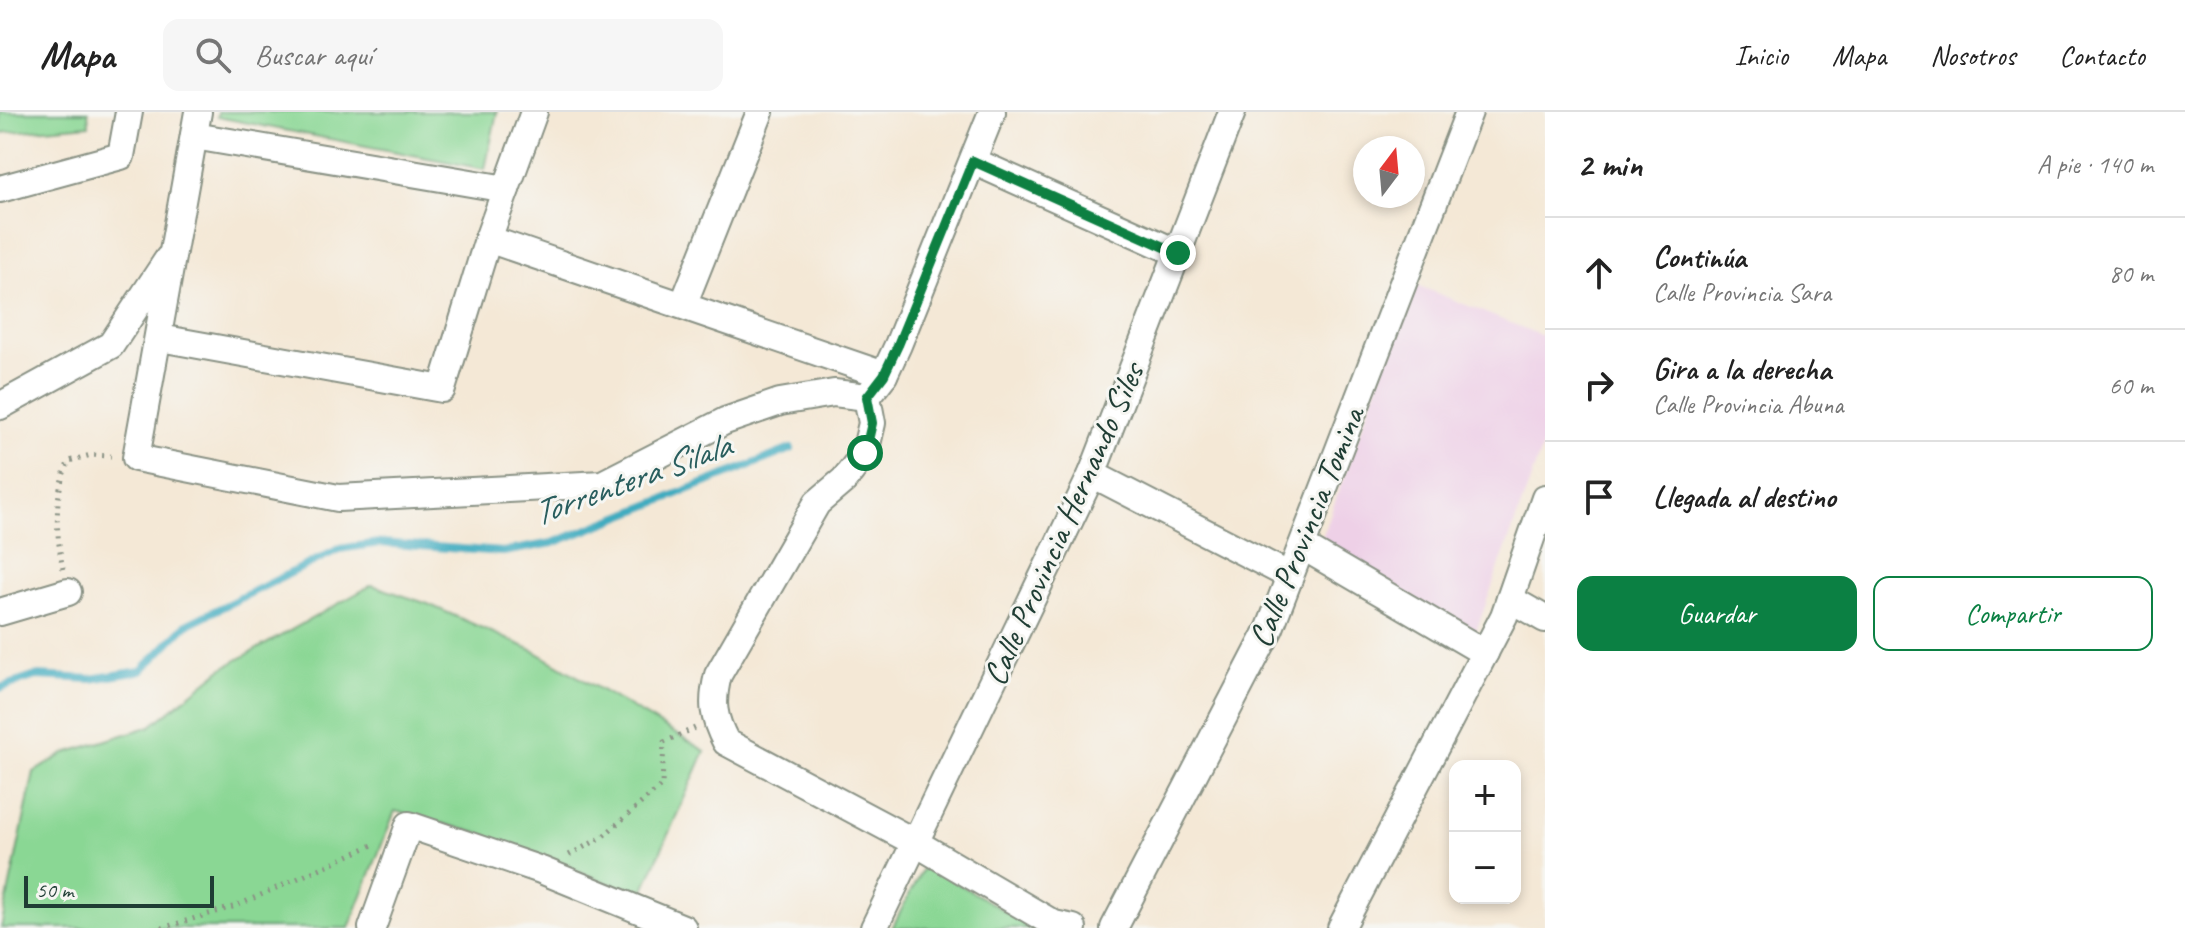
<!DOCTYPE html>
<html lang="es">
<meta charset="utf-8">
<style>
:root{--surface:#fff;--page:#f6f6f6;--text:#222;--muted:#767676;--line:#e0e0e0;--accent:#0b8043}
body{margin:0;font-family:Caveat,sans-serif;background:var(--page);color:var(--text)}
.controls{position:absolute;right:24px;bottom:24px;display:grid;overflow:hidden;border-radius:16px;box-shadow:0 4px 12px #0003}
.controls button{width:72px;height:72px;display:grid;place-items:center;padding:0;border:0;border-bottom:2px solid var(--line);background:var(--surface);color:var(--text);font:40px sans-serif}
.compass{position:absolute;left:1353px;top:24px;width:72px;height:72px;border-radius:50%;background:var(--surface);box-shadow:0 4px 12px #0003;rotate:16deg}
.scale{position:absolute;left:24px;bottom:20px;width:190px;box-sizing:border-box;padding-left:8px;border:4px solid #1f3d34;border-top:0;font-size:22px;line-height:28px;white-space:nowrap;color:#1f3d34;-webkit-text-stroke:6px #f6f6f2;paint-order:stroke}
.stop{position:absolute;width:24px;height:24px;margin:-18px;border:6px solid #0b8043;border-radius:50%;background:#fff}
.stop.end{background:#0b8043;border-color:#fff;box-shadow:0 2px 8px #0008}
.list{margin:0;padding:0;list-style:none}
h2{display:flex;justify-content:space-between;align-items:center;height:104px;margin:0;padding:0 32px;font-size:34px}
h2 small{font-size:26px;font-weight:400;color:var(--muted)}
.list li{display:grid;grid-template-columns:52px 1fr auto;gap:24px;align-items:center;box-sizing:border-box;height:112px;padding:0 32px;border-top:2px solid var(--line)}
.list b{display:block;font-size:30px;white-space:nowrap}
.list p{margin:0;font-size:26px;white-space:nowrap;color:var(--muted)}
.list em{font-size:26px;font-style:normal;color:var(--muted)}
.actions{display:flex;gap:16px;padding:24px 32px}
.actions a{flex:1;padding:18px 0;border:2px solid var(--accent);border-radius:16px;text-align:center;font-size:28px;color:var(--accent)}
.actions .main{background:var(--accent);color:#fff}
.icon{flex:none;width:44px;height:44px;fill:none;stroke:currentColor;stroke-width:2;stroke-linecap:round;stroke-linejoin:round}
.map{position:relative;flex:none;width:1545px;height:816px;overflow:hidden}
header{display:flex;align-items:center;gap:48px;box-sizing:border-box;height:112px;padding:0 40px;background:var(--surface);border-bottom:2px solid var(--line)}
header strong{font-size:38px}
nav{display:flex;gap:44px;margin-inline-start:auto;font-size:28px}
.search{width:560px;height:72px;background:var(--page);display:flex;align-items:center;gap:20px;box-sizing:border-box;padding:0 28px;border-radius:16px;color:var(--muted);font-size:30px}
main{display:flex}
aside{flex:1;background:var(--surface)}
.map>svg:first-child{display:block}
.built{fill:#eed0e7}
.green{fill:#8ad794;stroke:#548a64;stroke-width:2}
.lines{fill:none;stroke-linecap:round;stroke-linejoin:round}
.stream{stroke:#41acc0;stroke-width:8}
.minor-casing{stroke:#8a9285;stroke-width:30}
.path{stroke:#8a9285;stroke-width:5;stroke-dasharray:2 6;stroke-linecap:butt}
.minor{stroke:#fff;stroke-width:26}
.route{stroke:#0b8043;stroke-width:10}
.labels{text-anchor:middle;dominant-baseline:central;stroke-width:6;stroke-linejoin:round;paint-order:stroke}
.street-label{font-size:34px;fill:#1f3d34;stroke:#f6f6f2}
.water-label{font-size:36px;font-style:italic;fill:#295e5e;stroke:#f6f6f2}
</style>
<header>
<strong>Mapa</strong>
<div class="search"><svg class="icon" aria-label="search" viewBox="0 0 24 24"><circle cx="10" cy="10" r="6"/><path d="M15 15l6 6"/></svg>Buscar aquí</div>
<nav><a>Inicio</a><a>Mapa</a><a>Nosotros</a><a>Contacto</a></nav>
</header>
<main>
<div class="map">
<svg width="1545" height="816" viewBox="0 0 1545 816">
<rect width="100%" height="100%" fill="#f6f6f2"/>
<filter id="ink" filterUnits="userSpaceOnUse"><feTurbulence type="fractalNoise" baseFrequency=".0125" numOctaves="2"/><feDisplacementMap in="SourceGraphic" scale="16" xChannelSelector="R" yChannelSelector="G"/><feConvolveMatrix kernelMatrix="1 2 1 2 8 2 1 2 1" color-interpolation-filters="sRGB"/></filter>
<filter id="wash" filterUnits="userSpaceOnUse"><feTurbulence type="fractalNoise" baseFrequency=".006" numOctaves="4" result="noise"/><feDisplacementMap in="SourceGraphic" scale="32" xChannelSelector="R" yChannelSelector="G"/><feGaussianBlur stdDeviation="1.8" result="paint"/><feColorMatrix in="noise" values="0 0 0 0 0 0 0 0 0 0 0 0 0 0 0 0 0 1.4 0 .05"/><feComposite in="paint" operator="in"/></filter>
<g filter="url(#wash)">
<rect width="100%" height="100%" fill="#f4e8d6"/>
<polygon class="built" points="1414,172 1545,225 1545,327 1475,522 1320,431"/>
<g class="green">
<polygon points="0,0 88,0 89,13 0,21"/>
<polygon points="218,0 497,0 485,57 217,5"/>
<polygon points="372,473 428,492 534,539 705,639 641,784 485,723 395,699 349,816 1,816 34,660 66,641 151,614 223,556"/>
<polygon points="925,752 1033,816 892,816"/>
</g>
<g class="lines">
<polyline class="stream" points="0,576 36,564 91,567 141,559 186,513 339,437 380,431 503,440 553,431 791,337"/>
</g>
</g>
<g filter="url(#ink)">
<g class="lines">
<defs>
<g id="minor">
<polyline points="198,0 136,346 338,386 602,372 725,309 780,290 834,281 867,285"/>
<path d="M992 0 898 233 884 263 867 285 872 311 865 341 844 368 817 391 718 563C711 591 713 605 726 630L916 731 1054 812 1073 816"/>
<polyline points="194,24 506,77"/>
<polyline points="973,49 1178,141"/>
<polyline points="0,77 121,44 129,0"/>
<polyline points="488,127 884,263"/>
<polyline points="683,193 760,0"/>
<polyline points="160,226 442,277 488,127 534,0"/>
<polyline points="0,294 111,233 168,147"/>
<polyline points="1092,362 1290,464"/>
<polyline points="1302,434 1485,541"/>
<polyline points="1510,487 1545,507"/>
<polyline points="0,500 68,480"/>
<polyline points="372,816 409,713 541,758 683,816"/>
<polyline points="874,816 1092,362 1232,0"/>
<polyline points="1114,816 1270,516 1469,0"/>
<polyline points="1341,816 1504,504 1545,386"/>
</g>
</defs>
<use href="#minor" class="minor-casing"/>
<g class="path">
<path d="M63 457C56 423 53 381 69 349L91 343 111 344"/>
<polyline points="569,743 601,726 662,673 664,630 695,616"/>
<polyline points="162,816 236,794 377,731"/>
</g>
<use href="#minor" class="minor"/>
</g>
</g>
<g class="lines" filter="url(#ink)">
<polyline class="route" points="865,341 872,311 867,285 884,263 898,233 973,49 1178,141"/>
</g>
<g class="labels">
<g class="street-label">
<text transform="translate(1063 412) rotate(-66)">Calle Provincia Hernando Siles</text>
<text transform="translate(1306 415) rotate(-68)">Calle Provincia Tomina</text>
</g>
<g class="water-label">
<text transform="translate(631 367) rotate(-20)">Torrentera Silala</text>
</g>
</g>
</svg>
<div class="controls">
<button>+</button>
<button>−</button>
</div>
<svg class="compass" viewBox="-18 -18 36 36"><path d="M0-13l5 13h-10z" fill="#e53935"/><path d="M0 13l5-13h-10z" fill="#767676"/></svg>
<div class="scale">50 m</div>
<div class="stop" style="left:865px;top:341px"></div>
<div class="stop end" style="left:1178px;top:141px"></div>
</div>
<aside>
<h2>2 min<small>A pie · 140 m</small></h2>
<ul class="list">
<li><svg class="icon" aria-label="ahead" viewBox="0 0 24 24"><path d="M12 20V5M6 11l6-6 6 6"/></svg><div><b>Continúa</b><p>Calle Provincia Sara</p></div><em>80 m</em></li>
<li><svg class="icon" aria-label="right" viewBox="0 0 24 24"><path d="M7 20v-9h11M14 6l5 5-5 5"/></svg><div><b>Gira a la derecha</b><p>Calle Provincia Abuna</p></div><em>60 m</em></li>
<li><svg class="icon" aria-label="arrive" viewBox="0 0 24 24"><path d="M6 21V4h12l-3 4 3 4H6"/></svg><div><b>Llegada al destino</b></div></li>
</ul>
<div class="actions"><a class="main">Guardar</a><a>Compartir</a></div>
</aside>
</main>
